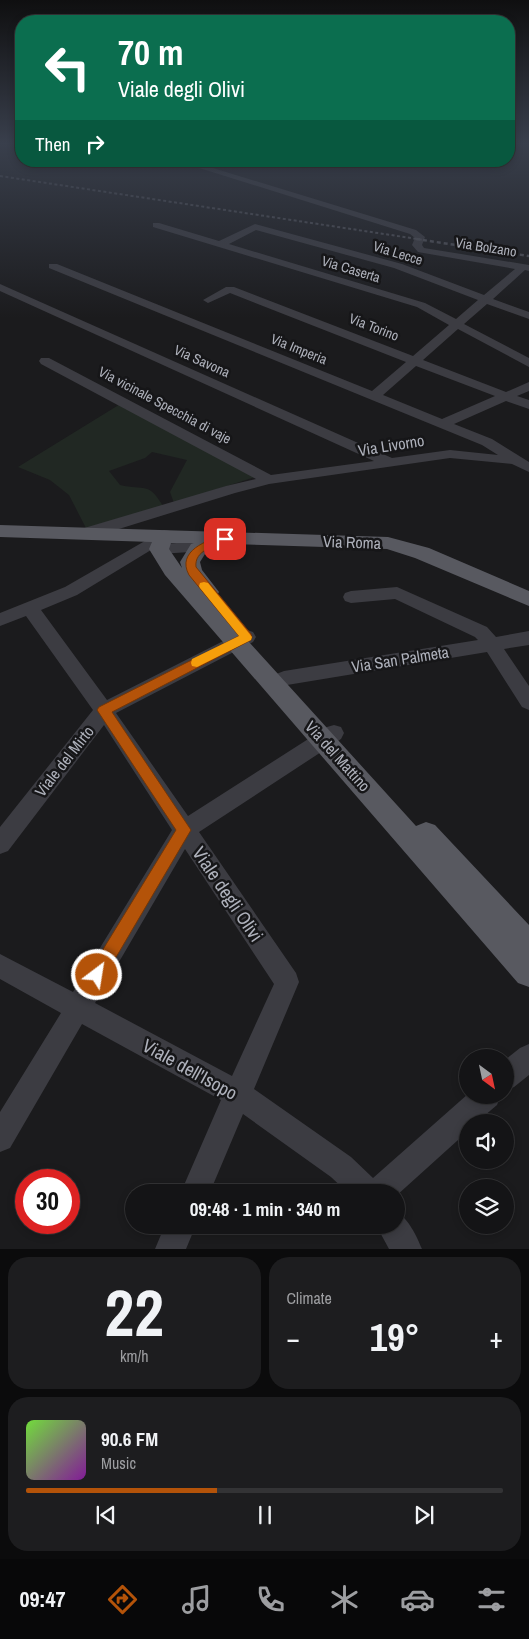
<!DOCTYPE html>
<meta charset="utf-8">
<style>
body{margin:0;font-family:"Archivo Narrow",sans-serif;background:#1d1d1f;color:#f1f3f6;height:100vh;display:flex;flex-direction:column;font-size:19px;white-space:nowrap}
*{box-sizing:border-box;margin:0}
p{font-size:16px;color:#9d9ea1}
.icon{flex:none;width:28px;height:28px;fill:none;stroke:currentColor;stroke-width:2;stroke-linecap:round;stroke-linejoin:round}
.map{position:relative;height:1249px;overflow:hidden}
.details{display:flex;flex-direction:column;gap:8px;padding:8px;background:#0b0b0c;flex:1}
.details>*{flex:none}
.guide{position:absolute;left:15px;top:15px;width:500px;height:152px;border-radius:20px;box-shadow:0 2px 8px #0003,0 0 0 1px #333335;background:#0b6e4f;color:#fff;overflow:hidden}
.needle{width:32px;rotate:147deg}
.fabs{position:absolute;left:459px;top:1049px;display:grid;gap:10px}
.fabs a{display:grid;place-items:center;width:55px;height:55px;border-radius:50%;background:#141416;box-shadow:0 2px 8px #0003,0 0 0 1px #333335;font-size:25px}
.speed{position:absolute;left:15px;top:1169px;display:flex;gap:10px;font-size:25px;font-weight:700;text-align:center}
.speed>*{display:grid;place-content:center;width:65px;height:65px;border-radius:50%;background:#141416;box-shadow:0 2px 8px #0003,0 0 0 1px #333335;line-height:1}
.speed .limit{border:8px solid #d22;background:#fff;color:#111}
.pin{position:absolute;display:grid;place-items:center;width:42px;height:42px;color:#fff;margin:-21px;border-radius:10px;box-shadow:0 2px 8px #0006}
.me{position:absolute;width:55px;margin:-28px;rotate:31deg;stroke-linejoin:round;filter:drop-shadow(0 0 4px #0008)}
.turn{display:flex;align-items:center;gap:18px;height:105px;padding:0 20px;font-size:22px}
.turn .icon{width:65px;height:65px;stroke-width:2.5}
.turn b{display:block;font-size:35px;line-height:42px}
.then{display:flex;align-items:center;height:48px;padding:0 20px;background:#0003;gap:10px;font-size:19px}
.big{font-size:38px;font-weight:800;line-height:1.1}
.details .tile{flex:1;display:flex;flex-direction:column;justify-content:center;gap:8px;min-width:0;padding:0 18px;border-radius:20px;background:#1d1d1f}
.details .dial{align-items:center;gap:0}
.dial b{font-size:65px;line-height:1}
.song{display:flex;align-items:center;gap:15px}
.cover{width:60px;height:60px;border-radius:8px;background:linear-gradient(135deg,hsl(100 70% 55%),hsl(290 70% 35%))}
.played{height:5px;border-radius:2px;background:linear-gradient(90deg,#b45309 40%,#333335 40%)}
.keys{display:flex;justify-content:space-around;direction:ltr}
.heat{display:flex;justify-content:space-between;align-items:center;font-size:28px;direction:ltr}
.details .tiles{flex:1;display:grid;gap:8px;grid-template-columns:1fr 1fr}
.tile:last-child{grid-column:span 2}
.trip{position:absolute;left:125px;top:1184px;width:280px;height:50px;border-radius:25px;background:#141416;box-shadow:0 2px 8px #0003,0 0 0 1px #333335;font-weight:800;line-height:50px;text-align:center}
.dock{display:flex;height:80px;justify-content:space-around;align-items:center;background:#080809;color:#9d9ea1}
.dock .icon{width:35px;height:35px}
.dock .on{color:#b45309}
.dock b{font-size:22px;color:#f1f3f6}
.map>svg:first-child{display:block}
.green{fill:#212823}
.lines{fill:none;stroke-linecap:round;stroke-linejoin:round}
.minor{fill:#3c3c42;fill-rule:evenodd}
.major{fill:#585960;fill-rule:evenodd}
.rail-far1{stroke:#4f5057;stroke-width:2;stroke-dasharray:3 2.5;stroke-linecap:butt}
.rail{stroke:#4f5057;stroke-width:2.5;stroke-dasharray:4 3;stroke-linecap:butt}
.route{fill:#b45309;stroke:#753606}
.slow{fill:#f59e0b}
.labels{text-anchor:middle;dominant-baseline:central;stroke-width:5;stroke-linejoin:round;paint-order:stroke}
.far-street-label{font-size:14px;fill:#aeb1bb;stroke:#161618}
.street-label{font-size:16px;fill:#aeb1bb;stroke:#161618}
.near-street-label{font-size:19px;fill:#aeb1bb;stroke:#161618}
</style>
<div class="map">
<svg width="529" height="1249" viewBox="0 0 529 1249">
<rect width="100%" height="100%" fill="#1b1b1d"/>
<!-- green -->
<path class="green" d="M122,403L255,477L174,503L170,492L187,460L152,452L145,458L109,471L120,485C145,491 148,481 163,506L86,528L69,495L50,480L18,467Z"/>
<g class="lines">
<!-- minor -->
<path class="minor" d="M177,161H190L416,230L425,237L422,245L424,248L529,265V271L525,270L493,299L529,312V319L487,304L464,324L529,358V367L458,329L423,360L506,392L529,382V391L517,396L529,400V409L506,401L454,424L492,439L529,462V472L512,464L450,458L269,484L235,493L93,537H81L79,533L81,529L226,486L256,479L41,364L39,361L41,358H49L271,475L374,461L0,291V284L392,458L450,450L498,455L482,445L49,268V264H57L372,391L406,362L230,293L208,303L203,300L226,287H234L413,356L449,325L417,307L153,227V223H159L219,241L255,224L402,264L484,295L515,269L418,252L412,245L415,238L410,234ZM256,230L394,268L478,300L456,319L425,303L229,244ZM416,366L495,396L442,419L383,395Z
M164,530L170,531L172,535L162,544L206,541L212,542L214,546L212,550L206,551L159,554L153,553L151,550L77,595L41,610L107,700L241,632L247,630L253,632L256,637L253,642L116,713L188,816L327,727L334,725L341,727L344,733L341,739L199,832L296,973L299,982L254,1089L351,1157L373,1178L468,1094L501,1095L497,1105L477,1122H468V1131L396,1196V1192H347L331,1177L243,1114L210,1192H181L221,1100L82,1024L10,1148L0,1152V1112L61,1013L0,979V954L73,992L172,830L104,725L8,851L0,854V827L93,710L26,616L0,626V613L65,587ZM185,849L274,984L232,1076L95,1003Z
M397,587L487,627L496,637L529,631V645L504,649L529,686V710L522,707L487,652L287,685L273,690L266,688L264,683L266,678L284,671L478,640L475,637L395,599L351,603L345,601L343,597L345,593L351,591Z
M529,1044V1075L514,1087L505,1091V1060L520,1048Z
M396,1212C408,1217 417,1237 422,1249H389L376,1225H396Z
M165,1225H196L186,1249H155Z"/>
<!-- major -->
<path class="major" d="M0,525L388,537L429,548L529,591V606L415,558L387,549L229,544L205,554L200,562L202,570L219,592L216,597L210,599L416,826L426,822L435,825L529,925V987L518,983L165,575L149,549L152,542L0,537ZM171,543H194L191,544L180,562L182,568L169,549Z"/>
<!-- rail-far1 -->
<path class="rail-far1" d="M0,176L424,240"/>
<!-- rail -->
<path class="rail" d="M416,239L529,256"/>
</g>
<!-- sky -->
<linearGradient id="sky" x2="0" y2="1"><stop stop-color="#0f0f10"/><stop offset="0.45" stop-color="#393f4c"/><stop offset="1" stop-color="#393f4c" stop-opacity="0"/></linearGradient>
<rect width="529" height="318" fill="url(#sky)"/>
<!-- route -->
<path class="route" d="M225,535L228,536V541C215,546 194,550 196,567L251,634L252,637L251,640L112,712L191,830L102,981L97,983L91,981L89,975L91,969L176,830L97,710L99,707L239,636L189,575C176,551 207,540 225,535Z"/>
<!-- slow -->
<path class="slow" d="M204,582L208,583L252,637L251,640L197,667L192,666L191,663L192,659L239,636L200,588L199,586L200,583Z"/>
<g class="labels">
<!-- far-street labels -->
<g class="far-street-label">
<text transform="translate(486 247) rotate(9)">Via Bolzano</text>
<text transform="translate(398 253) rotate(17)">Via Lecce</text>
<text transform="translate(351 269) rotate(17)">Via Caserta</text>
<text transform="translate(374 327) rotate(21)">Via Torino</text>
<text transform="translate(299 349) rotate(22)">Via Imperia</text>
<text transform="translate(202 361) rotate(24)">Via Savona</text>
<text transform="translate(165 405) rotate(28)">Via vicinale Specchia di vaje</text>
</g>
<!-- street labels -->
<g class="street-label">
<text transform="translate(391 445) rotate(-9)">Via Livorno</text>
<text transform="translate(352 542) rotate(2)">Via Roma</text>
<text transform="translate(400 659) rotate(-9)">Via San Palmeta</text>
<text transform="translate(338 756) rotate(48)">Via del Mattino</text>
<text transform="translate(64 761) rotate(-52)">Viale del Mirto</text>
</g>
<!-- near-street labels -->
<g class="near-street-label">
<text transform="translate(228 894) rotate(56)">Viale degli Olivi</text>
<text transform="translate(190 1069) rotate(29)">Viale dell'Isopo</text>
</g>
</g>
</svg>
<div class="fabs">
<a><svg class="needle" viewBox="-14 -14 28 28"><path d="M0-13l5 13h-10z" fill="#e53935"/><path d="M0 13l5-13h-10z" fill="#9d9ea1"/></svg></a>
<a><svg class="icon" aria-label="sound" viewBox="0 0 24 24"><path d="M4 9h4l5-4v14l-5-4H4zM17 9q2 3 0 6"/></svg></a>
<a><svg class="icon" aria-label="layers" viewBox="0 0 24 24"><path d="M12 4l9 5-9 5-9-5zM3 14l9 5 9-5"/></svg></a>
</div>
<div class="speed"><div class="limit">30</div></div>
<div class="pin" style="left:225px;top:539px;background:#d93025"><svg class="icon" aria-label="arrive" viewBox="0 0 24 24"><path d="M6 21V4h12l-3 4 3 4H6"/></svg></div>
<svg class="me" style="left:97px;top:975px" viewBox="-20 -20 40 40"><circle r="17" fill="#b45309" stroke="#fff" stroke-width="3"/><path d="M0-11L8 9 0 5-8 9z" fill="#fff"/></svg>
<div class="trip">09:48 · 1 min · 340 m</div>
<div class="guide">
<div class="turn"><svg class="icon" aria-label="left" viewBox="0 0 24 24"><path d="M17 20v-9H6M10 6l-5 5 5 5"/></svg><div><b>70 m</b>Viale degli Olivi</div></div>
<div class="then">Then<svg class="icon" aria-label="right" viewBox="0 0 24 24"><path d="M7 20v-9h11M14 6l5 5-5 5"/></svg></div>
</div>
</div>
<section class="details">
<div class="tiles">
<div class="tile dial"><b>22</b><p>km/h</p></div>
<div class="tile"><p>Climate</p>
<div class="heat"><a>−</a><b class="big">19°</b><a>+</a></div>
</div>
<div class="tile">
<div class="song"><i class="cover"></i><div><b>90.6 FM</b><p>Music</p></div></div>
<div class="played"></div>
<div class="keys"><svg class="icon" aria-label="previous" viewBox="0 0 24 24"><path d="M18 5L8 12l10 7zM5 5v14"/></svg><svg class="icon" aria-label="pause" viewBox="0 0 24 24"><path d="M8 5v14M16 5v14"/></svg><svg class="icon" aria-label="next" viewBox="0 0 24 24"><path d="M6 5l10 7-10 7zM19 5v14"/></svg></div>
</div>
</div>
</section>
<nav class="dock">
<b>09:47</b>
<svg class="icon on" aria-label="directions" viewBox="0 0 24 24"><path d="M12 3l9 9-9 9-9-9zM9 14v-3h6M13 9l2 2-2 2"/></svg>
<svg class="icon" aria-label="music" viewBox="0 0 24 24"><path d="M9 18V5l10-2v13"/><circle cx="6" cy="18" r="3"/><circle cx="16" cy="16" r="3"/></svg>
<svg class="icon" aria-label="phone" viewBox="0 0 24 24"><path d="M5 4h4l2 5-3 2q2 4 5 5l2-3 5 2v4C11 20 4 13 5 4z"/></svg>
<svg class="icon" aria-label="climate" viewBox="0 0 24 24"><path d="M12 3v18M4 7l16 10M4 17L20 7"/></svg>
<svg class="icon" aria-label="car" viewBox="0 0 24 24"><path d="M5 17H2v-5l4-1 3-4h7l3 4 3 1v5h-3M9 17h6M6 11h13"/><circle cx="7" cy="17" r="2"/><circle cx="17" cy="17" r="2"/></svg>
<svg class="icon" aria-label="filters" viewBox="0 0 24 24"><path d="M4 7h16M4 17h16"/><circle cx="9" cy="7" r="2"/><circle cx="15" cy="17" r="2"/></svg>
</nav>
